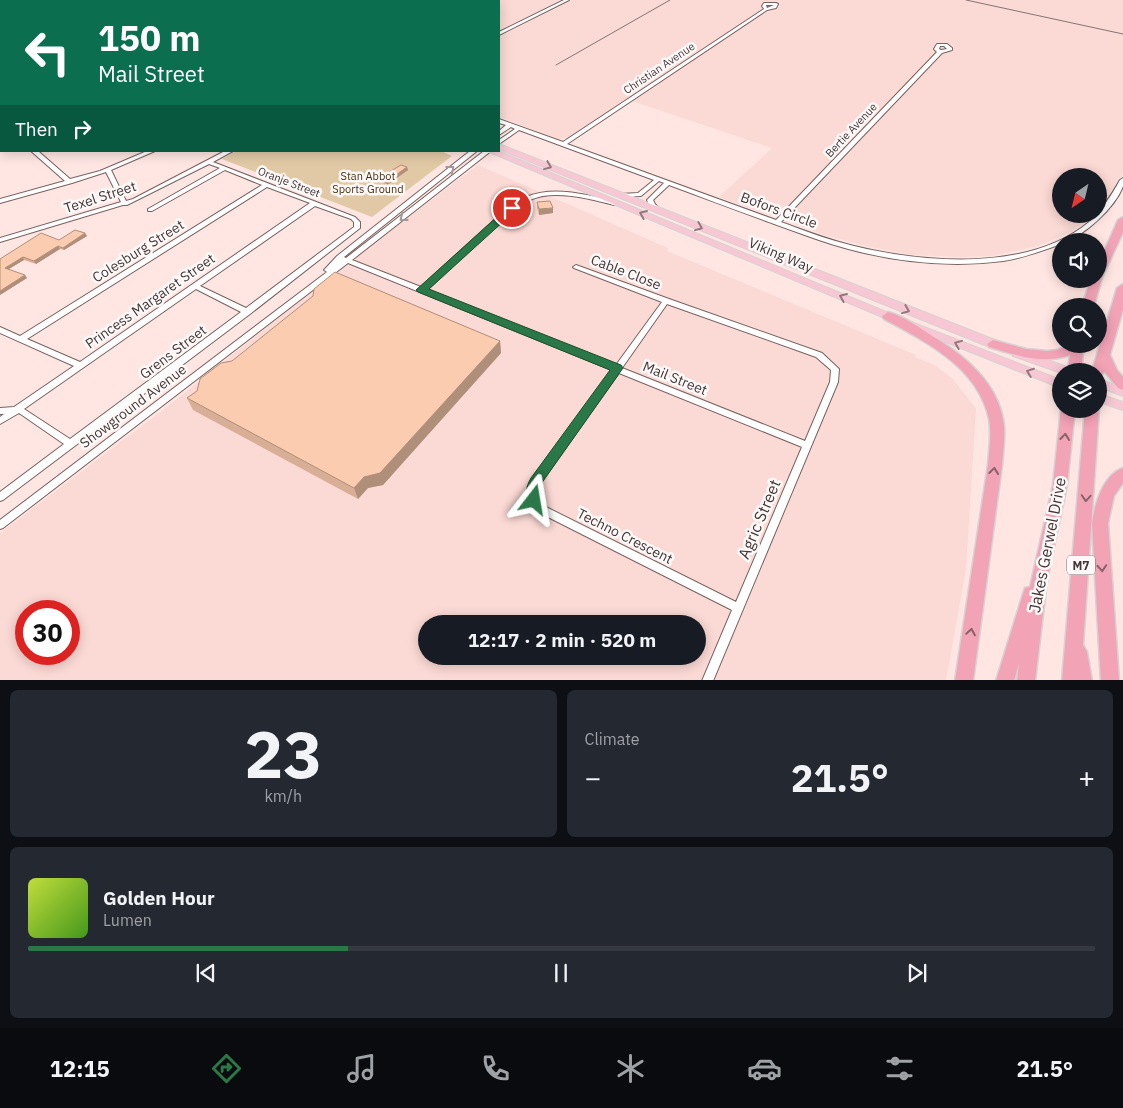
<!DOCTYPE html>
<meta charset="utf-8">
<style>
body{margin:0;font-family:"IBM Plex Sans",sans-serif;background:#242831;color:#f1f3f6;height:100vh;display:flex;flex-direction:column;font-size:19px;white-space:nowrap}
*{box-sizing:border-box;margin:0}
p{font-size:16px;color:#9ea1a6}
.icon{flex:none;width:28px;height:28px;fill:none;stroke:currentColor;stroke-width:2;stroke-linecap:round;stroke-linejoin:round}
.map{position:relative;height:680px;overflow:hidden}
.drawer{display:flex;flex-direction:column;gap:10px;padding:10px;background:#0d0f14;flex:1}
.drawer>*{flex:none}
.top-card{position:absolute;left:0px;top:0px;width:500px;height:152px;box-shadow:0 2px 12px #0003;background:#0b6e4f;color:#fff;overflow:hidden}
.needle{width:32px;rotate:215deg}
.fabs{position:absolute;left:1052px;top:168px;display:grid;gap:10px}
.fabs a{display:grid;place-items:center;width:55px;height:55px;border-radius:50%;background:#171b24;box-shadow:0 2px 12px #0003;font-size:25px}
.speed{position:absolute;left:15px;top:600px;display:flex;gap:10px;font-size:25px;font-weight:700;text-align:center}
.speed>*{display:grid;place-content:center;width:65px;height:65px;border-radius:50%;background:#171b24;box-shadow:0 2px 12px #0003;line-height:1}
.speed .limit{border:8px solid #d22;background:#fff;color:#111}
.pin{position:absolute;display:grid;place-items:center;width:42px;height:42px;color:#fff;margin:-21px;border:2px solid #fff;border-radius:50%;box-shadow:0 1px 5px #0007}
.me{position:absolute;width:55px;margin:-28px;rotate:14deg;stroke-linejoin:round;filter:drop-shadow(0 0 4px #0008)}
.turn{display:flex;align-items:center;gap:18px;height:105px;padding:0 15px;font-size:22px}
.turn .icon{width:65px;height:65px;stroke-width:2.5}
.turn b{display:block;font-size:35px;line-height:42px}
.then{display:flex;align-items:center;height:48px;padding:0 15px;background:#0003;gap:10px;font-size:19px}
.big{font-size:38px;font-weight:800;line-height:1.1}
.drawer .widget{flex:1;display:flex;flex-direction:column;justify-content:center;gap:8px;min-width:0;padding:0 18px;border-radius:8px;background:#242831}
.drawer .dial{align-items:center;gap:0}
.dial b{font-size:65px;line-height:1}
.song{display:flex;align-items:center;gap:15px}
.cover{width:60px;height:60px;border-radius:8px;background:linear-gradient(135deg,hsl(70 70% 55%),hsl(100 70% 35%))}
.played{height:5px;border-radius:2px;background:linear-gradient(90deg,#2a7847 30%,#363941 30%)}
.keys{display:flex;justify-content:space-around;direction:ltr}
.heat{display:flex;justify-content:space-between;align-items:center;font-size:28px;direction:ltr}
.drawer .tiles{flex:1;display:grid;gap:10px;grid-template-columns:1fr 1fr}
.widget:last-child{grid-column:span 2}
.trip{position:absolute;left:418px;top:615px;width:288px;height:50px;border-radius:25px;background:#171b24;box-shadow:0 2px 12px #0003;font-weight:800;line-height:50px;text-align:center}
.menu{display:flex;height:80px;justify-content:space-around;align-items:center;background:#090b0e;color:#9ea1a6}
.menu .icon{width:35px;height:35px}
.menu .on{color:#2a7847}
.menu b{font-size:22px;color:#f1f3f6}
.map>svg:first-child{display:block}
.built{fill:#fbd9d4;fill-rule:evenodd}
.green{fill:#e2c9a5}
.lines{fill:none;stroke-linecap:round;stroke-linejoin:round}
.minor-casing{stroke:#77625f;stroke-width:2}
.major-casing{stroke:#d5d3d3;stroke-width:2}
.highway-casing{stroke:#d5d3d3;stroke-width:3}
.minor{fill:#fff;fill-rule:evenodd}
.major{fill:#f7c8d3;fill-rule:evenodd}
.highway{fill:#f2a3b6;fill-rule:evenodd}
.rail{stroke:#847573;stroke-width:1}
.wall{fill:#d8af96}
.shaded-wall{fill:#b08f7a}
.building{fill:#fbccaf;stroke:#b08f7a}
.oneway{stroke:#93787d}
.oneway2{stroke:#a09b9a}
.oneway3{stroke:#886269}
.route{fill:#2a7847;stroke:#1b4e2e}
.labels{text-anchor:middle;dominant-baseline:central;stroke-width:5;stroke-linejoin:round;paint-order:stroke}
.far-street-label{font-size:11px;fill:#413736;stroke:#fef9f8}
.far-park-label{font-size:11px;fill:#45310e;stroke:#fef9f8}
.shield{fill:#fef9f8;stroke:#7a7170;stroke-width:1}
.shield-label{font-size:12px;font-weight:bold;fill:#413736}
.street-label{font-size:14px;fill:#413736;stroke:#fef9f8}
.near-street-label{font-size:16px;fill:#413736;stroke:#fef9f8}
</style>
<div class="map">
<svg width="1123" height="681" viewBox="0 0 1123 681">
<rect width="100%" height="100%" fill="#ffe6e2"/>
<!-- built -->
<path class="built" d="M178,0H1123V173L1109,200L1099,210V176H1061V214H1095L1073,231L1038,246L992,256L961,257L913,255L870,247L825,235L719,197L772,148L626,99L573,137L558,139L499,117V1Z
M478,165L668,248L667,251L916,355L915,357L936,366L953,379L976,409L966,569L946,680L0,681V533L163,410L342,267ZM26,611H69V654H26ZM426,624H696V656H426Z"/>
<!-- green -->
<path class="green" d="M236,151H441L452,156L372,217L222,159Z"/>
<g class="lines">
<!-- minor casing -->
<g class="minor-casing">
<path id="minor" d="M65,0H71L72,1H67Z
M167,0H173L174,1H169Z
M564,0H569L499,35V32Z
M764,3H776L778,4L776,8L767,10L567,144L776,220L937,52L934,49L937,44H947L952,48V50L942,53L781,222C805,231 829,240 854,246C925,263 1029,272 1089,222C1102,210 1111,196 1120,180L1123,178C1123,180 1123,185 1123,186C1117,205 1081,241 1061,241V244C1042,251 1023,258 1003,261C942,269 877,260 819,240C801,234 783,227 766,221C733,209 701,197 669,185L653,200L655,204L660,210L659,211H655L650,206L647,200L664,183L659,181L641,196L622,197L619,195L620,194L638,193L654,180L519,130L499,144V140L515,129L511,127L499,135V131L506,125L499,123V119L563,142L764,9L762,6ZM766,5H774L767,8ZM940,46H944L947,49L941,50L939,49Z
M0,9H1V11H0Z
M0,26H1V29H0Z
M0,47H1V49H0Z
M0,53H1V56H0Z
M0,66H1V68H0Z
M0,109L1,110V112L0,113Z
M0,120L1,121V125L0,124Z
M0,127H1V131H0Z
M31,151H38L70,179L100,171L147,151H155L111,170L126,201L133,199L225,151H233L213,162L355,217L360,222V228L250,314L3,500L0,501V492L64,444L19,413L0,424V417L4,414H0V408L14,407L74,366L0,333V327L20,336L262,185L225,170L152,211H148V209L220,168L209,164L127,205H123L0,242V238L121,202L106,172L72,183L0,203V199L65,181ZM267,187L310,203L80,362L27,339ZM315,206L351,219L354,222V227L246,308L200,286ZM196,289L241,312L70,439L24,409Z
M470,151H477L344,257L346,258L484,151H491L352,260L421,287L503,212C510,206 517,201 526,197C554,185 589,195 616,202L617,203L614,205C590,199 554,189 530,200C521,203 514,209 507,215L427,290L616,365L662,302L574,268L573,267L576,265L669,299L822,353L839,369L838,382L713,681H702L732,610L540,513C529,503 527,493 533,479L612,370L348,263L3,528L0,529V520L327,272L324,270L337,256ZM667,304L816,357L831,370L830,382L805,441L622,368ZM619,373L802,447L736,602L546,507C539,500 537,494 540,484Z"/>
</g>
<!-- major casing -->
<g class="major-casing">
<path id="major" d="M108,0H117L118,1H110Z
M127,0H135L136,1H128Z
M499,144L1005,344L1006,347L1005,350H997L499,149Z
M487,151H498L898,317L900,319L895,322L892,321Z
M911,322L1061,380V388L908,327L906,325Z
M1017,349L1070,368L1071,371H1061V373L1013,356L1012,353L1013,350Z
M1099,379L1123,388V396L1099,387Z
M1099,394L1123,402V410L1099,402Z"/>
</g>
<!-- highway casing -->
<g class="highway-casing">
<path id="highway" d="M1123,217V232L1102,278L1094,306H1082L1091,279H1099V263L1118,220Z
M1123,284V309L1110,355L1117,370L1123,377V390L1118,388L1105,372L1099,376V371H1092L1117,288Z
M888,312C903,316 919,327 932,336C966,356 1000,385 1004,426C1005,439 1003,452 1002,465L973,681H955L988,465C989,450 992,434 989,419C978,367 926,342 884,319L882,316Z
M993,340L1026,349L1047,351L1057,350L1070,344H1084L1081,371H1068L1070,355C1042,365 1016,355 989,347L987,344Z
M1061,409H1075L1067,485L1047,580L1035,681H1017L1019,663L1014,681H996L1023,594L1025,588L1030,587L1053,485Z
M1085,409H1099L1083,645L1087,652L1092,681H1062Z
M1123,468V483L1114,496L1108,523L1119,681H1101L1092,523C1095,504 1103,475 1123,468Z"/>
</g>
<!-- minor -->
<use href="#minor" class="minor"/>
<!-- major -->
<use href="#major" class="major"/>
<!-- highway -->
<use href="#highway" class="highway"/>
<!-- rail -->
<path class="rail" d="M966,0L1123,34
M556,65L670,0"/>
</g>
<!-- wall -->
<path class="wall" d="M407,167L408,170L387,185L380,181L379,178Z
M537,202L553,213L539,215L537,208Z
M85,233L87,236L64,250L60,249L36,264L24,260L9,269L27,278L0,295V259L59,240Z
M500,341L501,353L383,485L368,488L358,499L193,410L187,398Z"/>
<!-- shaded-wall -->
<path class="shaded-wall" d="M407,167L408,170L387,185L386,182Z
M553,208V213L539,215V209Z
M85,233L87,236L64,250L63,248Z
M58,246L60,249L36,264L34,261Z
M23,257L24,260L7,270L5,268Z
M25,275L27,278L0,295V291Z
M500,341L501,353L383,485L368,488L358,499L354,488L364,477Z"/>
<!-- building -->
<path class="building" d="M401,165L407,167L386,182L379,178Z
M550,201L553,208L539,209L537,202Z
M75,230L85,233L63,248L58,246L34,261L23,257L5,268L25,275L0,291V259L41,233L59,240Z
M335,272L500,341L380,473L364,477L354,488L187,398L197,391L200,379L221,363L232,361L313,296L314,289Z"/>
<!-- one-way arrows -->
<defs><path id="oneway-chevron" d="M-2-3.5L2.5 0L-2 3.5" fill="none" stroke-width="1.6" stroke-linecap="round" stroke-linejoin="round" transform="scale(1.25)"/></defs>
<g class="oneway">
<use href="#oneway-chevron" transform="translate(548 166) rotate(22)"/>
<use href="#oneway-chevron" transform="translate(643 214) rotate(-157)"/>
<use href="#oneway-chevron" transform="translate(699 227) rotate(22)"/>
<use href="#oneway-chevron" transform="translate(843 297) rotate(-157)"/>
<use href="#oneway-chevron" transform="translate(906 310) rotate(22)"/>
<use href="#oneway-chevron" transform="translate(958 344) rotate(-158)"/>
<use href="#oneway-chevron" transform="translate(1030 372) rotate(-159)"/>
</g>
<g class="oneway2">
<use href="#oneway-chevron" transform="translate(451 169) rotate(-38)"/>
<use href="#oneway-chevron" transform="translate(403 218) rotate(143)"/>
</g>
<g class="oneway3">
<use href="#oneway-chevron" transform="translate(1065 437) rotate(-84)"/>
<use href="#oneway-chevron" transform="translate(994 471) rotate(-83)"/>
<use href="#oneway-chevron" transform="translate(1086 498) rotate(94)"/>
<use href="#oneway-chevron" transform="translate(1102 568) rotate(86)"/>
<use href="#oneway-chevron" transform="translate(971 632) rotate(-81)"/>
</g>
<!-- route -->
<path class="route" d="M512,205L517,208L516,210L429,289L621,365L623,368L541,484C539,491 542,497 538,504L534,505L529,504C524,494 526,487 531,478L610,370L418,292L416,290L509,206Z"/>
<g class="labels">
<!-- far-street labels -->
<g class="far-street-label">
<text transform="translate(659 68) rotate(-34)">Christian Avenue</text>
<text transform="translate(851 130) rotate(-47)">Bertie Avenue</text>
<text transform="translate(289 182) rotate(21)">Oranje Street</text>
</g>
<!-- far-park labels -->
<g class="far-park-label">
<text x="368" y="176">Stan Abbot<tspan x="368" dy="13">Sports Ground</tspan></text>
</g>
<!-- shield labels -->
<rect class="shield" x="1067" y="555.5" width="28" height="19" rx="4"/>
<g class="shield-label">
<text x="1081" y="565">M7</text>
</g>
<!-- street labels -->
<g class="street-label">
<text transform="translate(100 197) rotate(-18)">Texel Street</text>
<text transform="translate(779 210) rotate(20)">Bofors Circle</text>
<text transform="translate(138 251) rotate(-32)">Colesburg Street</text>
<text transform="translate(781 255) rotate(23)">Viking Way</text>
<text transform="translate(626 272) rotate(21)">Cable Close</text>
<text transform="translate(150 301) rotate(-35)">Princess Margaret Street</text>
<text transform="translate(173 352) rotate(-37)">Grens Street</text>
<text transform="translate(675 378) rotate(22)">Mail Street</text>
<text transform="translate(133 406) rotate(-37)">Showground Avenue</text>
<text transform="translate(625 536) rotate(27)">Techno Crescent</text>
</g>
<!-- near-street labels -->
<g class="near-street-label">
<text transform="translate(759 519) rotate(-67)">Agric Street</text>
<text transform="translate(1047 545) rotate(-79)">Jakes Gerwel Drive</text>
</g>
</g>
</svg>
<div class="fabs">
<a><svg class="needle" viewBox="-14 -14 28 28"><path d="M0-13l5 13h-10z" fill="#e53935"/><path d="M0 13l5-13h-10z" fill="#9ea1a6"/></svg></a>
<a><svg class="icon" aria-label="sound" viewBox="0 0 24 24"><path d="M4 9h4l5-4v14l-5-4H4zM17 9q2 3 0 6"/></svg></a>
<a><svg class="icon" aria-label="search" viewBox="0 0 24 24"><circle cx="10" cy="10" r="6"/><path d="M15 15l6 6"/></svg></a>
<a><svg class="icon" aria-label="layers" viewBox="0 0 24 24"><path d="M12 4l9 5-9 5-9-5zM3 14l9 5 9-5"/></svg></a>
</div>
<div class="speed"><div class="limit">30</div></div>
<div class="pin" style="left:512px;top:208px;background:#d93025"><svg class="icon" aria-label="arrive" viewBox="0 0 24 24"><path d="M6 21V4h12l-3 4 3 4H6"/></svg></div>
<svg class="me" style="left:534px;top:500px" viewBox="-20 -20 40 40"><path d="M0-17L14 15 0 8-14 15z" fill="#2a7847" stroke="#fff" stroke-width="4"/></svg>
<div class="trip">12:17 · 2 min · 520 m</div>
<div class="top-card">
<div class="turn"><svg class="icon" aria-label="left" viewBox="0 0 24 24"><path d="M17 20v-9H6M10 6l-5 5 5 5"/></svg><div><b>150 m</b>Mail Street</div></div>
<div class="then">Then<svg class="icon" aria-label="right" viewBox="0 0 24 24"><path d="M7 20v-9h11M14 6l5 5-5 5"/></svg></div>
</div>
</div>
<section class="drawer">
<div class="tiles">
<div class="widget dial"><b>23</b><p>km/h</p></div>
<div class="widget"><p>Climate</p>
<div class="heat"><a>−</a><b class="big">21.5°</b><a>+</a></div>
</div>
<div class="widget">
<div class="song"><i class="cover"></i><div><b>Golden Hour</b><p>Lumen</p></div></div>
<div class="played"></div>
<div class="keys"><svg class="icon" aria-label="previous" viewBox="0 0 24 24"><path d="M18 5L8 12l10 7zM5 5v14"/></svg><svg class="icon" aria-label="pause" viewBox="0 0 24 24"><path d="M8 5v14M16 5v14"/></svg><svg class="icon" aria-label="next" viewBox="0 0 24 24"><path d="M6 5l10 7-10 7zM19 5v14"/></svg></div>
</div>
</div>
</section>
<nav class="menu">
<b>12:15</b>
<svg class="icon on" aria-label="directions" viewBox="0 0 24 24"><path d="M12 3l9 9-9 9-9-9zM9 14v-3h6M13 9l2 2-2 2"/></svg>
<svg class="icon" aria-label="music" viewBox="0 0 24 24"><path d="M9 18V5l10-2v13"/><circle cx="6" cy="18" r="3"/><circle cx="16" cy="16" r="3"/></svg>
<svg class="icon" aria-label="phone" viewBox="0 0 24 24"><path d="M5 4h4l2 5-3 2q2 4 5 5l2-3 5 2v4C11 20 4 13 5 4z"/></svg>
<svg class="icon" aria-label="climate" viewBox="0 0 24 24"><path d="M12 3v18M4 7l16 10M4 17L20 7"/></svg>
<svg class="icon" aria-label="car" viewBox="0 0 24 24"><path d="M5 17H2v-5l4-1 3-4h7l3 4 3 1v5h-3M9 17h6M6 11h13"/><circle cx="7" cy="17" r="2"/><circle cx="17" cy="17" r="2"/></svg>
<svg class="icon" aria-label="filters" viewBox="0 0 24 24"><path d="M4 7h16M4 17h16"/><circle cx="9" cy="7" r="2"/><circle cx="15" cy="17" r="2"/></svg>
<b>21.5°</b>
</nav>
